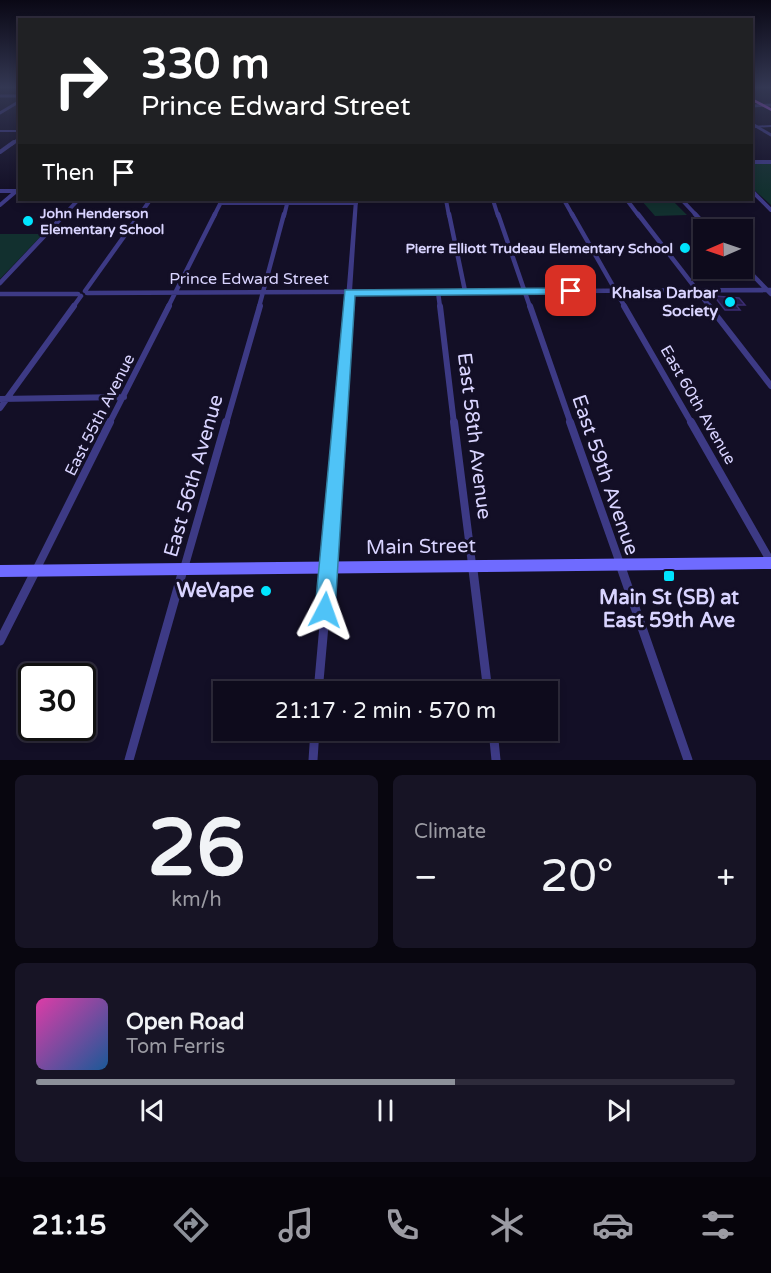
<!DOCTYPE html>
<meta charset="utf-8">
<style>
body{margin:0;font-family:"Varela Round",sans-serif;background:#171425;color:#f1f3f6;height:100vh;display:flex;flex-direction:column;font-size:22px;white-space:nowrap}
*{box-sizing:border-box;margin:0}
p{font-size:20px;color:#9b9ba3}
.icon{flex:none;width:33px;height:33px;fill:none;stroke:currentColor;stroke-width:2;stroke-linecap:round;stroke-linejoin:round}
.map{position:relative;height:760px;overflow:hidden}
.side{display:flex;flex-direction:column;gap:15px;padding:15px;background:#08060f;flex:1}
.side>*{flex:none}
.guide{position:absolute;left:18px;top:18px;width:735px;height:183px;border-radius:0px;box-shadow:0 3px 9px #0003,0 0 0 2px #2e2b3b;background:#202124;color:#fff;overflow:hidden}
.needle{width:39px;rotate:268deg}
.buttons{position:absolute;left:693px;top:219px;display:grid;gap:12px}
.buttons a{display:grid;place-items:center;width:60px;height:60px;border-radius:0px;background:#0e0b1c;box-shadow:0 3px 9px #0003,0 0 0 2px #2e2b3b;font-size:30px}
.speed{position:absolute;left:18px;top:663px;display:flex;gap:12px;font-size:30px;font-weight:700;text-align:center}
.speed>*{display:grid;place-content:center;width:78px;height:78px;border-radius:50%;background:#0e0b1c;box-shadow:0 3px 9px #0003,0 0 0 2px #2e2b3b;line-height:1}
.speed .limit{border:3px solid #111;border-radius:9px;background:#fff;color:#111}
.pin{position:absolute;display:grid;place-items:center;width:51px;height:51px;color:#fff;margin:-26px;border-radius:12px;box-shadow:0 3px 9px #0006}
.me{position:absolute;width:66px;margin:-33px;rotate:4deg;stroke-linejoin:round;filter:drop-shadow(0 0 4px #0008)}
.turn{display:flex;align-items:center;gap:21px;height:126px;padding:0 24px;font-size:27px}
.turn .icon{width:78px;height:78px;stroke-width:2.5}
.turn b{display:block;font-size:42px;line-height:51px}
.then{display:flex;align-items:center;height:57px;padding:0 24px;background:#0003;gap:12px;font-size:22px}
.big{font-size:45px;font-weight:600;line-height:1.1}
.side .card{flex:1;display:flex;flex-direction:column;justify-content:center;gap:9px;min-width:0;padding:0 21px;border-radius:9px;background:#171425}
.side .dial{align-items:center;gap:0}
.dial b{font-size:78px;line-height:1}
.song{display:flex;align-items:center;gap:18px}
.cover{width:72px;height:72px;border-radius:9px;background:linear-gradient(135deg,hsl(320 70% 55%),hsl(210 70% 35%))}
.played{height:6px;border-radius:3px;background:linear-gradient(90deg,#8c9099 60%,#2e2b3b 60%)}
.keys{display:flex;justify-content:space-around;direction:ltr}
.heat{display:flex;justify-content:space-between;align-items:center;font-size:33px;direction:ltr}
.side .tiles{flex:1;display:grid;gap:15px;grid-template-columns:1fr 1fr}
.card:last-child{grid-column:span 2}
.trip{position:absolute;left:213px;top:681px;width:345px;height:60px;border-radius:0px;background:#0e0b1c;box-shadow:0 3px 9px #0003,0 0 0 2px #2e2b3b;font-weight:600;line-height:60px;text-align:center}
.tabs{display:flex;height:96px;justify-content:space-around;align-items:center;background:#06040b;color:#9b9ba3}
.tabs .icon{width:42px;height:42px}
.tabs .selected{color:#8c9099}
.tabs b{font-size:27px;color:#f1f3f6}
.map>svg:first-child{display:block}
.green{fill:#12302f}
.building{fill:#241b47;stroke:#3b2d73;stroke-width:1.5}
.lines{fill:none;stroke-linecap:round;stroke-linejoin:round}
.minor-far5{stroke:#3d3a85;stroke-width:3}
.minor-far4{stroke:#3d3a85;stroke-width:4}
.minor-far3{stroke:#3d3a85;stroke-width:4.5}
.minor-far2{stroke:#3d3a85;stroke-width:6}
.minor-far1{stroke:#3d3a85;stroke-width:8}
.minor{stroke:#3d3a85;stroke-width:9}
.tertiary{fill:#3d3a85;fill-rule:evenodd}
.secondary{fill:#6f6bff;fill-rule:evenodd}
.primary{fill:#c25bff;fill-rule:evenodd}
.route{fill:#4fc3f7;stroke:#337fa1;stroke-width:1.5}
.poi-dot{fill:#00e5ff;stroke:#130f26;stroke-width:2}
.labels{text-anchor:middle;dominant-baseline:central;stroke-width:6;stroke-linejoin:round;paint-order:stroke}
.far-poi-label{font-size:14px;font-weight:bold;fill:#d9d4ff;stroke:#130f26;text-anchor:start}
.street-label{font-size:16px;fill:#d9d4ff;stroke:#130f26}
.poi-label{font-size:16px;font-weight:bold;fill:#d9d4ff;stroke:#130f26;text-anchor:end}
.near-street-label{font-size:20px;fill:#d9d4ff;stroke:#130f26}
.near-poi-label{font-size:20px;font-weight:bold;fill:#d9d4ff;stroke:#130f26;text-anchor:end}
</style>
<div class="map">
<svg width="771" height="760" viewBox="0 0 771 760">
<rect width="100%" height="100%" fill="#130f26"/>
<!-- green -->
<path class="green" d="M752,163H771V205L752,188Z
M641,200H672L687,215L655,216Z
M0,234H43L0,279Z"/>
<!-- building -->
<path class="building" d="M714,296L739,298L745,305H736L740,310H725Z"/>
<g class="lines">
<!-- minor-far5 -->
<path class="minor-far5" d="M0,96H20
M752,106L771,105
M0,113L20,101
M754,125L771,135
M12,144L20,138"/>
<!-- minor-far4 -->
<path class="minor-far4" d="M0,152L14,142
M752,162H771
M0,191H17
M752,191L771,210
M446,200L449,216
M493,200L498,216
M564,200L573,216
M627,200L639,216
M682,200L697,216
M221,203H356
M0,205L20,188
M63,216L78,200
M139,216L150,200
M214,216L222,200
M284,216L288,200"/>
<!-- minor-far3 -->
<path class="minor-far3" d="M449,214L465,291
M498,214L530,307
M572,214L625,307
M638,214L710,307
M695,214L710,230
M742,264L771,294
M0,283L65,214
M85,291L140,214
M438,292L440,307
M87,293L771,290
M0,294H78
M73,307L81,296
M168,307L215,214
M259,307L284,214"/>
<!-- minor-far2 -->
<path class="minor-far2" d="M440,306L454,424
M530,306L571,424
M624,306L692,424
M709,306L771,386
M0,399L124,397
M0,408L74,306
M109,424L169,306
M226,424L260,306"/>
<!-- minor-far1 -->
<path class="minor-far1" d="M454,422L473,572
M570,422L623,572
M691,422L771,562
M35,572L110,422
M183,572L226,422
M329,572V568"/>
<!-- minor -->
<path class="minor" d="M473,570L488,692
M622,570L688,760
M0,641L36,570
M318,692L329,570
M493,730L496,760
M129,760L183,570
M313,760L315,730"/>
<!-- tertiary -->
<path class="tertiary" d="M771,125V127L752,128V126Z
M0,130H20V132H0Z
M354,200H358L334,567L333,571L329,572L325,571L324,567Z"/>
<!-- secondary -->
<path class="secondary" d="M771,557V569L0,577V565Z"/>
<!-- primary -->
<path class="primary" d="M752,98L771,108V111L752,101Z"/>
</g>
<!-- sky -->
<linearGradient id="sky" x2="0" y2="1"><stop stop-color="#0a0815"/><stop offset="0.45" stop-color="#333752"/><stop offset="1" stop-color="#333752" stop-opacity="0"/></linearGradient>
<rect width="771" height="193" fill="url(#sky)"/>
<!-- route -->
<path class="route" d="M571,288L575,289V294L355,296L335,610L332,617L325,620L318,617L315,610L345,290Z"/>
<!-- markers -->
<g class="poi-dot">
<circle cx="28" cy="221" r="6"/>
<circle cx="685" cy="248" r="6"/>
<circle cx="730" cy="302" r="6"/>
<rect x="663" y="570" width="12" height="12" rx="3"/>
<circle cx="266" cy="591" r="6"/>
</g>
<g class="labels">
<!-- far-poi labels -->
<g class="far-poi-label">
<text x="40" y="213">John Henderson<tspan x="40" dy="16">Elementary School</tspan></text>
<text x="673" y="248" text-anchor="end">Pierre Elliott Trudeau Elementary School</text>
</g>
<!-- street labels -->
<g class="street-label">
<text x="249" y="279">Prince Edward Street</text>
<text transform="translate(698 405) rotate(60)">East 60th Avenue</text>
<text transform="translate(100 415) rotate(-63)">East 55th Avenue</text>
</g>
<!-- poi labels -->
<g class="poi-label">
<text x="718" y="293">Khalsa Darbar<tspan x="718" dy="18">Society</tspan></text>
</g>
<!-- near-street labels -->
<g class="near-street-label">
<text transform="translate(474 436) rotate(83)">East 58th Avenue</text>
<text transform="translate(605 475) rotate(71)">East 59th Avenue</text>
<text transform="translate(194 476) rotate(-74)">East 56th Avenue</text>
<text transform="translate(421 547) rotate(-1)">Main Street</text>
</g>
<!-- near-poi labels -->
<g class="near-poi-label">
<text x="254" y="591">WeVape</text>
<text x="669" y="598" text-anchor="middle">Main St (SB) at<tspan x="669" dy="23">East 59th Ave</tspan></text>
</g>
</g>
</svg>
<div class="buttons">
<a><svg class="needle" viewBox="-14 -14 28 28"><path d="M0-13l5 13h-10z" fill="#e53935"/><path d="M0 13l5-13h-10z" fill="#9b9ba3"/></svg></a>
</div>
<div class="speed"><div class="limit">30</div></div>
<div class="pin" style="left:571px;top:291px;background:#d93025"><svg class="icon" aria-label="arrive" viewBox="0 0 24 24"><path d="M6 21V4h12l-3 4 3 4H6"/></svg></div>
<svg class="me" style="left:325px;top:610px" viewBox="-20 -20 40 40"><path d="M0-17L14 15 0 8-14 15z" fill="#4fc3f7" stroke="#fff" stroke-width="4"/></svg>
<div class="trip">21:17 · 2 min · 570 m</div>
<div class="guide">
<div class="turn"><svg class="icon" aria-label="right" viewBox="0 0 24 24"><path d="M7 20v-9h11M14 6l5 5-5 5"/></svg><div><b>330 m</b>Prince Edward Street</div></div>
<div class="then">Then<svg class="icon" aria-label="arrive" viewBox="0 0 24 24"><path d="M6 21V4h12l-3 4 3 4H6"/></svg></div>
</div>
</div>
<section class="side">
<div class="tiles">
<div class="card dial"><b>26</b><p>km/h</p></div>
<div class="card"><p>Climate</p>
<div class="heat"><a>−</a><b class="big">20°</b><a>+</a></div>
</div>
<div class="card">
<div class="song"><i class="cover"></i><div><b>Open Road</b><p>Tom Ferris</p></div></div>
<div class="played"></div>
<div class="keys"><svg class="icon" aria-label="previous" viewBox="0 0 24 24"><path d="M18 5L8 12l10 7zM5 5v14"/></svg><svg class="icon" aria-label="pause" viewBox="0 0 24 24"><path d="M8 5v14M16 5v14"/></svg><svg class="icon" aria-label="next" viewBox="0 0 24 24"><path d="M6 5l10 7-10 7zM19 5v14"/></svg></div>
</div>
</div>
</section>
<nav class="tabs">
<b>21:15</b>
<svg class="icon selected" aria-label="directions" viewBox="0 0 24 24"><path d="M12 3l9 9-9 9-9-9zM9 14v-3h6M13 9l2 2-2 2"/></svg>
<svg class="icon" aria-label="music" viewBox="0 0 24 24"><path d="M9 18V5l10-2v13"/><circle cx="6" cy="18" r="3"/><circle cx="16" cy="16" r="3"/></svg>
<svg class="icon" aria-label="phone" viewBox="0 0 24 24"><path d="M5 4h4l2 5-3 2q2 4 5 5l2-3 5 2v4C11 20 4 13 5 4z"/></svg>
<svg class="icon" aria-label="climate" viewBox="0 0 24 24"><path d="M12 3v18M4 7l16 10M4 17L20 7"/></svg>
<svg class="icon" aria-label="car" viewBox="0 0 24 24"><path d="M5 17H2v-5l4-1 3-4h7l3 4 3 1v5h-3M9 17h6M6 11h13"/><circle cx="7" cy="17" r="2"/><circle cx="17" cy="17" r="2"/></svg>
<svg class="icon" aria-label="filters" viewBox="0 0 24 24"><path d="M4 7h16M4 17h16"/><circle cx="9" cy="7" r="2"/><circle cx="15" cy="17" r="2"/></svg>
</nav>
